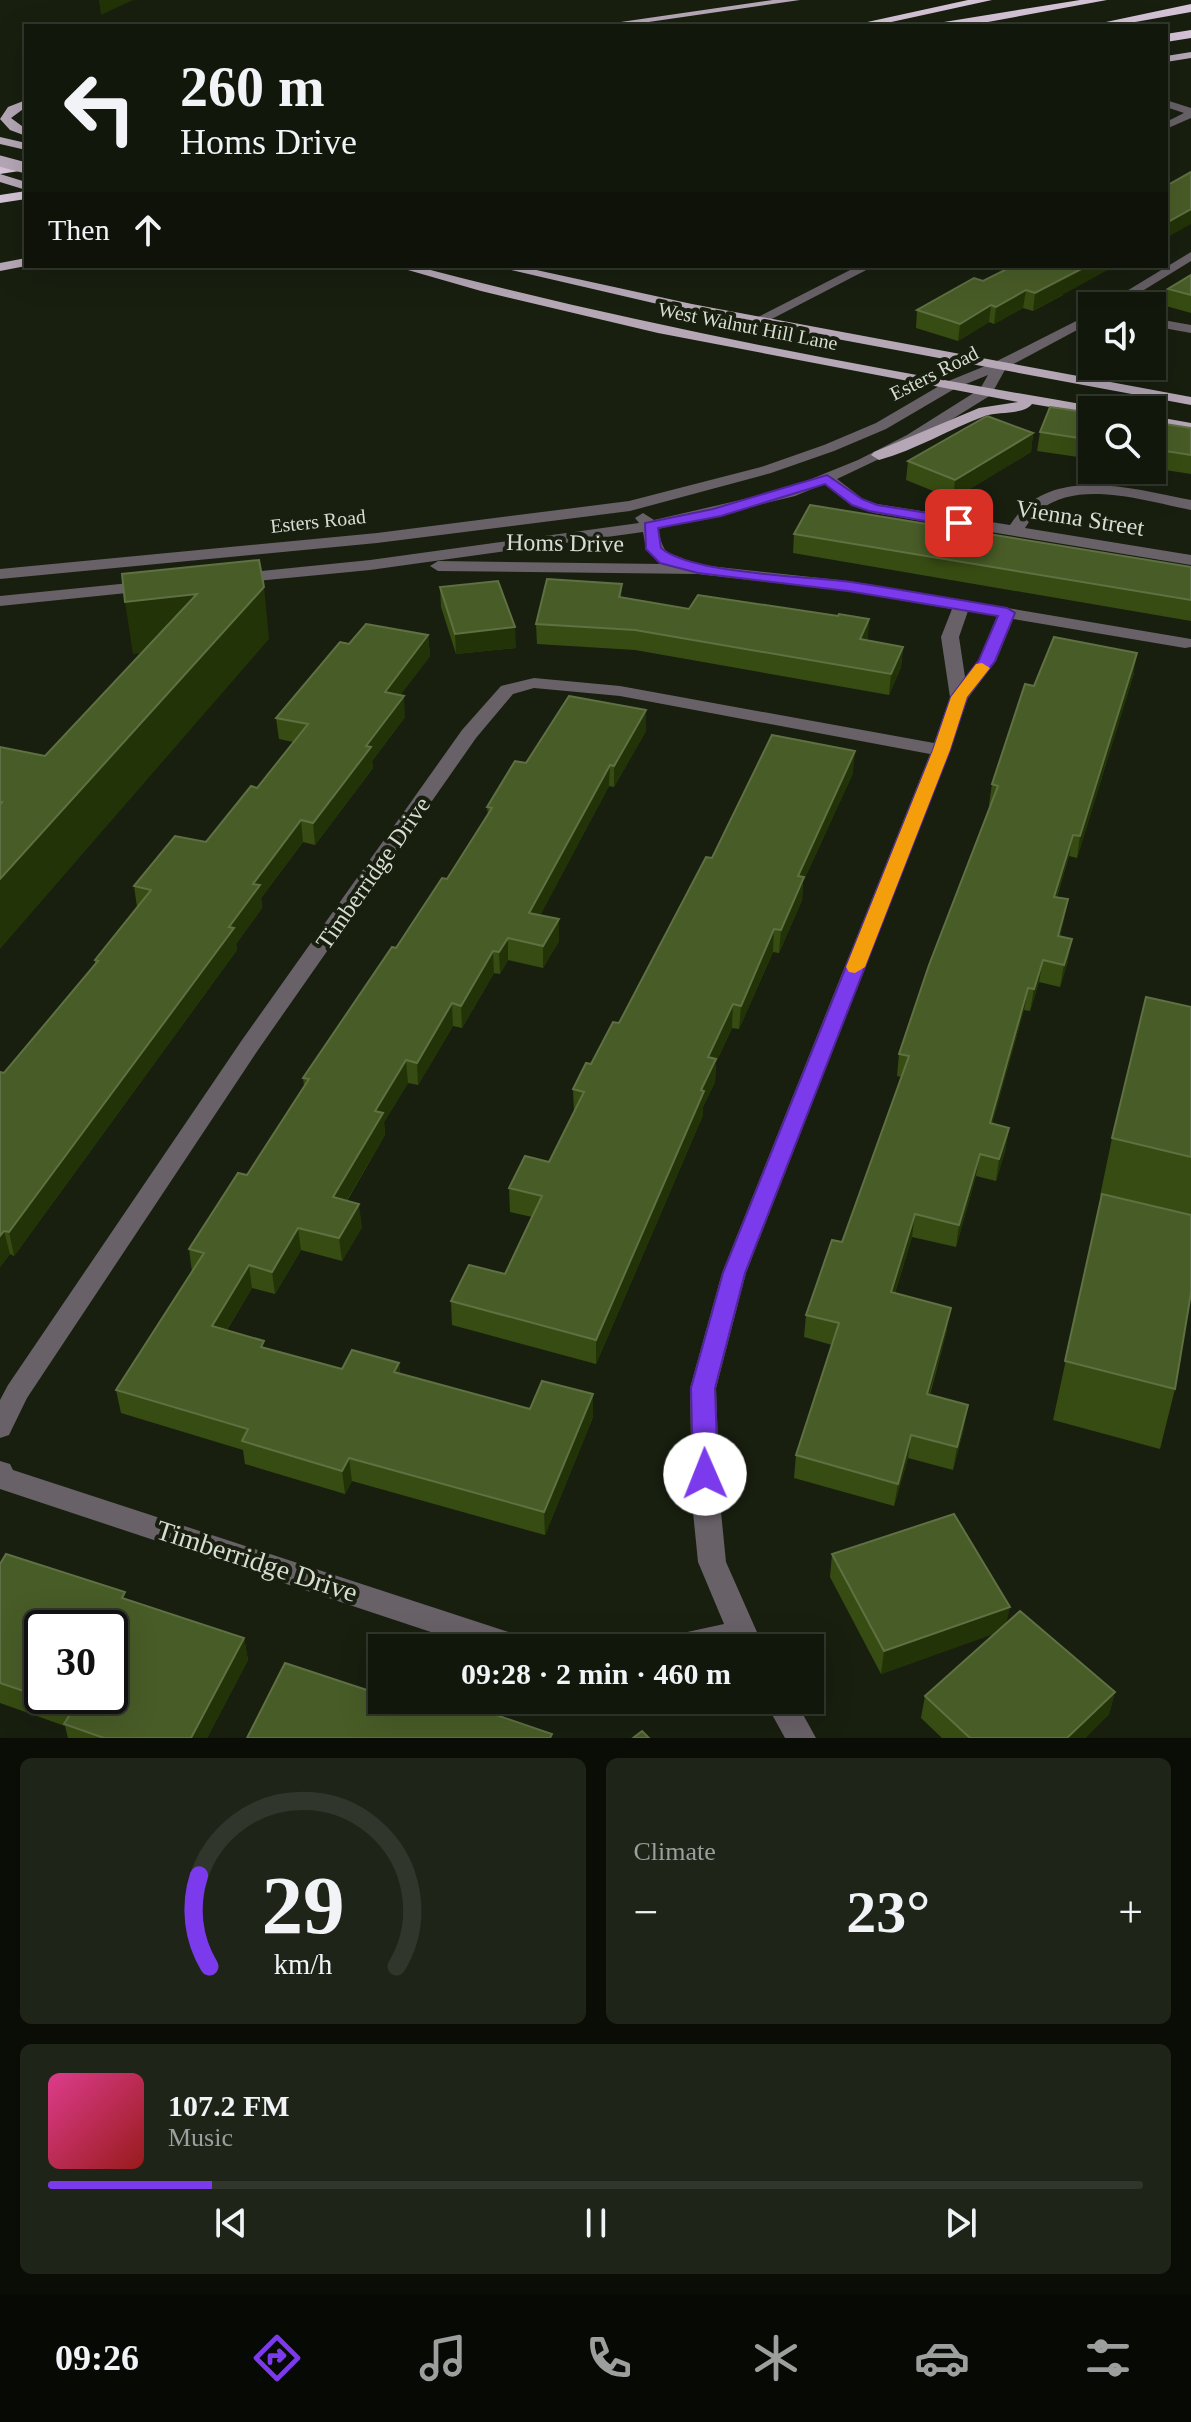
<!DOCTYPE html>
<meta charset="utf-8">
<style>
body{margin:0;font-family:"Times New Roman",serif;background:#1f2419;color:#f1f3f6;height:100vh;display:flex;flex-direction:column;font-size:30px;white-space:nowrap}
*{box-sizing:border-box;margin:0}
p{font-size:26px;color:#9c9f9d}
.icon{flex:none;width:44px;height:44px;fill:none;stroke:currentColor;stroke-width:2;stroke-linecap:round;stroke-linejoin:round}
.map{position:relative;height:1738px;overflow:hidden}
.details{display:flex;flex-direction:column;gap:20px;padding:20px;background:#0a0d06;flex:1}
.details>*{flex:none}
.banner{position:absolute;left:24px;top:24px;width:1144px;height:244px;border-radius:0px;box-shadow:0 8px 32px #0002,0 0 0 2px #31362c;background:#12170b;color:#f1f3f6;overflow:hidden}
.fabs{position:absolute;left:1078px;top:292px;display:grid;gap:16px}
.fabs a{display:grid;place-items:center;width:88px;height:88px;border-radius:0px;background:#12170b;box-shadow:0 8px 32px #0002,0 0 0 2px #31362c;font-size:40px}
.speed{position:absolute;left:24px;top:1610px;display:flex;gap:16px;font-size:40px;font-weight:700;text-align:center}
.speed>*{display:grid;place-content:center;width:104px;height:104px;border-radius:50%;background:#12170b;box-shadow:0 8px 32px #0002,0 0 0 2px #31362c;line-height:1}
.speed .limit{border:4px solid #111;border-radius:12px;background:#fff;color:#111}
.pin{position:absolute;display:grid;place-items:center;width:68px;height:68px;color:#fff;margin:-34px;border-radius:16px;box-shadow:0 4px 12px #0006}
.me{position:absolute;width:88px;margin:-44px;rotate:359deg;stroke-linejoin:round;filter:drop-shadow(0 0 6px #0008)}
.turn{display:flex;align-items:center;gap:28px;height:168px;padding:0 24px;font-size:36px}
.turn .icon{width:104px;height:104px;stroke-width:2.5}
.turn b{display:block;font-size:56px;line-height:68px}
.then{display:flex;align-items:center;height:76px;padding:0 24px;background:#0003;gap:16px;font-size:30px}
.big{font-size:60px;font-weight:700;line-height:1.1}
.details .widget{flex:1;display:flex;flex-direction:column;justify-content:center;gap:12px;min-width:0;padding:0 28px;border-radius:12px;background:#1f2419}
.details .dial{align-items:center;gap:0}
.dial svg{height:208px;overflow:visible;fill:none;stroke:#31362c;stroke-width:7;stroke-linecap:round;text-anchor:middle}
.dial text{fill:#f1f3f6;stroke:none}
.song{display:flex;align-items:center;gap:24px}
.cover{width:96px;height:96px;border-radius:12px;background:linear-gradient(135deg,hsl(330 70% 55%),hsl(0 70% 35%))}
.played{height:8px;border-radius:4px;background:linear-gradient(90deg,#7c3aed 15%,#31362c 15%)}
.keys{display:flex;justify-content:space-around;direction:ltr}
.heat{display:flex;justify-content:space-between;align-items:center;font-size:44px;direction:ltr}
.details .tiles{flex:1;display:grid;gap:20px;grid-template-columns:1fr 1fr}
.widget:last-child{grid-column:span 2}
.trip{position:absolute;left:368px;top:1634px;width:456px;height:80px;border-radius:0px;background:#12170b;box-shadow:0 8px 32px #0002,0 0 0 2px #31362c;font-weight:700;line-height:80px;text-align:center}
.menu{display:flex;height:128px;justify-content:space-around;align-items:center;background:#070904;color:#9c9f9d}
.menu .icon{width:56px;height:56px}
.menu .current{color:#7c3aed}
.menu b{font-size:36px;color:#f1f3f6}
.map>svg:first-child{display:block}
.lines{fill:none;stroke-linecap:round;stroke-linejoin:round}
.minor{fill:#686168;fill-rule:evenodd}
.major{fill:#b5a7b6;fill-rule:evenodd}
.highway{fill:#d4c3d6;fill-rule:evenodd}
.major-bridge{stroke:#b5a7b6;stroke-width:11}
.wall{fill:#374c12}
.shaded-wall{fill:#233308}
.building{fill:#485c27;stroke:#5f7042;stroke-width:2;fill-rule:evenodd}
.route{fill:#7c3aed;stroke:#51269a;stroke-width:2}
.slow{fill:#f59e0b}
.labels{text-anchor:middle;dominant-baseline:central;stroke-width:8;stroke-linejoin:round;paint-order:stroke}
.far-street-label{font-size:20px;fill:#d8ddd3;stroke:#181f0f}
.street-label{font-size:24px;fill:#d8ddd3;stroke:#181f0f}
.near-street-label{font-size:28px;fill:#d8ddd3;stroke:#181f0f}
</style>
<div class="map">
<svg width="1191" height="1738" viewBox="0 0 1191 1738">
<rect width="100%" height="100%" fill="#181f0f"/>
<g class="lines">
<!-- minor -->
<path class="minor" d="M1166,100L1191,108V118L1166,129V122L1184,113L1166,107Z
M1191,252V261L1118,306H1102Z
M858,266H874L764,323L752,320Z
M1092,313V322L1006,368L991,395L917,441L837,479L863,499L877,504L1010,525C1049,463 1131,489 1191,500V510C1139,500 1058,472 1025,528L1191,555V565L874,513L851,505L824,484L795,496L658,529C665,564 672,548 691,564L848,581L1191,639V647L1185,648L1013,619L996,661L968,698L950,750L746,1273L716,1388L720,1502L726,1562L764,1648H650L655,1639L724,1624L698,1562L692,1502L690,1388L722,1273L930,754L620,696L534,688L513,694L476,738L258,1050L27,1398L9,1435L0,1438V1400L8,1385L242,1040L462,730L501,686L534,678L620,686L934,743L950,697L941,637L952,609L848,591L698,574L438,571L430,566L438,561L661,564L646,549L643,532L370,570L237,583L231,582L229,578L231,574L370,560L639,523L635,518L643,513L654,520L784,490L858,460L907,435L980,389L988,375L956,388L886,429L834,451L771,473L630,511L377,543L0,579V569L377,533L629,501L761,467L824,445L876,423L946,382L995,362ZM968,611L997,616L979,660L965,677L959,637Z
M1152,318L1191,325V333L1152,326Z
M150,581L158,586L156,590L0,606V596Z
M0,1461L10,1464L13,1470L518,1635L528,1639L533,1648H479L0,1489Z
M764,1700H795L816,1738H785Z"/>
<!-- major -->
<path class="major" d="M773,0H800L621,26H593Z
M1191,52V58L1166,62V56Z
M26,100V107L11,118L26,129V136L10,130L0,119L8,107Z
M0,137L26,143V150L0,144Z
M0,174L26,182V190L0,182Z
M26,258V266L0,271V263Z
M394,266H415C638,325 864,367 1092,406L1099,410H1092V414L1032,404C1024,415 998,411 985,416C949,429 916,450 879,460L871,455L874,452L979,408L1018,402L658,333L481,291Z
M494,266H518L692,304L1191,397V405L692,312Z
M1152,416L1191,423V431L1152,424Z"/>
<!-- highway -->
<path class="highway" d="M968,0H992L873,26H849Z
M1080,0H1107L966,26H938L944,22Z
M1191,4V12L1113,26H1087Z
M1191,30V38L1166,42V34Z
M26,162V170L0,174V166Z
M26,191V199L0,203V195Z"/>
<!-- major-bridge -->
<path class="major-bridge" d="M0,161L26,168"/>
</g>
<!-- wall -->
<path class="wall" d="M1191,275V313L1166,306L1168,289Z
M983,281L1063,295L1033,311L1023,308L994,324L989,322L958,341L916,328L917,310Z
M1092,413V459L1037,451L1040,432Z
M1152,422L1191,428V474L1152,468Z
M1033,433L1031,452L953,499L906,480L908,461Z
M794,534L1191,567V621L793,553Z
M622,584L621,597L689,609L869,619L867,640L903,647L901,667L889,695L635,650L537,644L536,624Z
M440,587L516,648L456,654L441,607Z
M428,635L430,656L400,695L405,717L372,761L373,768L315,845L303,842L261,898L262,908L236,944L237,950L14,1256L10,1254L0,1267L4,1073L95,964V960L137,907L134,886L206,842L257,788L293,742L279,739L276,718L349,644Z
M1134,673L1077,858L1069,856L1057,897L1068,899L1060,937L1068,961L1060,987L1039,982L1030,1011L1024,1010L992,1124L1009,1128L1005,1151L996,1181L976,1176L956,1247L912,1237L895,1293L947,1330L930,1395L964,1428L953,1470L908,1458L894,1506L794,1478L796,1455L832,1345L804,1337L806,1315L842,1242L902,1077L897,1076L899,1054L990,806L989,805L992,784L1034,686Z
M646,710V731L614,787L609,786L540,915L559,941L543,968L508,960L500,974L494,973L462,1028L453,1026L418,1085L408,1083L384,1122L385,1135L347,1201L362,1227L342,1261L301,1250L275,1294L252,1288L227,1330L266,1348L342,1369L399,1363L400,1374L530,1409L593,1417L545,1535L352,1481L345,1494L245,1464L243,1450L121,1413L116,1390L192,1272L189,1249L247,1175L304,1086L303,1078L396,948L447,879L488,815L487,807L526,763Z
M853,773L803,882L802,900L779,953L773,952L739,1029L732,1028L716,1062L715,1082L703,1107V1115L596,1364L452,1325L451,1301L505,1274L532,1217L510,1212L509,1188L549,1162L574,1113L573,1089L619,1023L712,858Z
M1191,1007V1293L1175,1389L1160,1449L1053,1420L1101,1196H1100L1112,1138Z
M832,1554L1006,1623L1115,1692L1109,1714L1085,1738H942L921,1718L925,1696L995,1633L881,1674L830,1577Z
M0,1564L127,1600L244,1638L248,1660L207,1738H68L65,1726L0,1703Z"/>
<!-- shaded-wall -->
<path class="shaded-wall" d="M99,0H133L101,15Z
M1191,209V224L1166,238V223Z
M1087,266H1115L1033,311L1035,293Z
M1026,290L1023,308L994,324L996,307Z
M991,305L989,322L958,341L960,324Z
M1033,433L1031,452L953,499L955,480Z
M264,587L269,639L0,949V879Z
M197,594L203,646L133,654L125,602Z
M869,619L868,639L858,659L860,639Z
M515,627L516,648L456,654L455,634Z
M428,635L430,656L387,713L385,692Z
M903,647L901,667L889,695L891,674Z
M1137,653L1134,673L1077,858L1080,836Z
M404,696L405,717L372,761L373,768L315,845L313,823L366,746Z
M646,710V731L614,787V766Z
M855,751L853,773L803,882L802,900L779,953L781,930L798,876Z
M610,765L609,786L530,935L529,913Z
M301,820L303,842L261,898L262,908L236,944L237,950L14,1256L9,1232L229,927L253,884Z
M1073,835L1069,856L1050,918L1054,897Z
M1068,899L1064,921L1054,958L1058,936Z
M559,919V941L543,968V946Z
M774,929L773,952L739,1029L741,1006Z
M508,938V960L500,974L499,952Z
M1072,939L1068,961L1060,987L1064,965Z
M493,951L494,973L462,1028L461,1006Z
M1043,960L1039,982L1030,1011L1034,989Z
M1028,988L1024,1010L986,1146L990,1123Z
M452,1003L453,1026L418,1085L417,1063Z
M733,1004L732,1028L716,1062L715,1082L703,1107V1115L596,1364V1340L701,1090L708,1057Z
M406,1060L408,1083L384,1122L385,1135L335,1220L333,1197L375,1111Z
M1009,1128L1005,1151L996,1181L999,1159Z
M980,1154L976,1176L956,1247L959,1225Z
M359,1204L362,1227L342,1261L339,1238Z
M915,1214L912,1237L888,1315L891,1292Z
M298,1228L301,1250L275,1294L272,1272Z
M4,1231L10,1254L0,1267V1236Z
M249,1265L252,1288L215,1349L212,1326Z
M951,1308L947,1330L923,1417L927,1394Z
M399,1363L401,1386L394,1372Z
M593,1394V1417L545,1535L544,1512Z
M968,1405L964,1428L953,1470L957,1447Z
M911,1435L908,1458L894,1506L898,1484Z
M349,1458L352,1481L345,1494L342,1471Z
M1010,1607L1005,1630L881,1674L884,1651Z
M244,1638L248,1660L207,1738H191Z
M1115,1692L1109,1714L1085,1738H1067Z"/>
<!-- building -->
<path class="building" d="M1191,172V209L1166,223V186Z
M1013,266H1087L1035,293L1026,290L996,307L991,305L960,324L917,310L974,278L983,281Z
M1191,275V295L1168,289Z
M1050,407L1092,413V440L1040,432Z
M987,416L1033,433L955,480L908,461Z
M1152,422L1191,428V455L1152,449Z
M810,505L1191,567V600L794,534Z
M259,560L264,587L0,879V805L2,802H0V747L45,756L197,594L125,602L122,574Z
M547,579L622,584L619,597L689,609L698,595L838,616L839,614L869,619L860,639L903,647L891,674L635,630L536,624Z
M498,581L515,627L455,634L440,587Z
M366,624L428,635L385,692L404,696L366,746L371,747L313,823L301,820L253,884L260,885L229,927L234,928L9,1232L4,1231L0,1236V1072L4,1073L98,961L95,960L151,890L134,886L175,836L206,842L251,786L257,788L308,724L276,718L340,642L349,644Z
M1054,637L1137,653L1080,836L1073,835L1054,897L1068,899L1058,936L1072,939L1064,965L1043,960L1034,989L1028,988L990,1123L1009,1128L999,1159L980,1154L959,1225L915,1214L891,1292L951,1308L927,1394L968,1405L957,1447L911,1435L898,1484L796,1455L839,1323L806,1315L832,1240L842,1242L909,1056L899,1054L929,965L998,786L992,784L1025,684L1034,686Z
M569,696L646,710L614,766L610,765L529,913L559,919L543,946L508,938L499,952L493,951L461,1006L452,1003L417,1063L406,1060L375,1111L383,1113L333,1197L359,1204L339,1238L298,1228L272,1272L249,1265L212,1326L264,1341L261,1347L342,1369L352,1350L399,1363L394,1372L530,1409L542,1381L593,1394L544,1512L349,1458L342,1471L242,1441L248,1429L116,1390L204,1253L189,1249L238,1173L247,1175L309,1079L303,1078L392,947L396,948L442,878L447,879L492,808L487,807L515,761L526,763Z
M772,735L855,751L798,876L804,877L781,930L774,929L741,1006L733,1004L708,1057L716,1059L701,1090L704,1091L596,1340L451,1301L469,1265L505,1274L542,1196L509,1188L525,1156L549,1162L584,1092L573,1089L586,1063L591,1064L613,1022L619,1023L706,857L712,858Z
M1146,997L1191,1007V1157L1112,1138Z
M1102,1194L1191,1215V1293L1175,1389L1065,1361Z
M954,1514L1010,1607L884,1651L832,1554Z
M6,1554L125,1592L122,1598L244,1638L191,1738H104L64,1724L74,1708L0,1683V1564ZM42,1628H110V1696H42Z
M1020,1611L1115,1692L1067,1738H970L925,1696Z
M285,1663L382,1695V1700H399L408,1703L409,1700H452L552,1734L550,1738H247Z
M642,1731L649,1738H633Z"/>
<!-- route -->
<path class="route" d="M827,475L862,499L877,505L959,518L966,523L959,527L869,511L852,505L825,484L721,516L658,528L661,548C691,574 806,576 851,582C903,590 955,599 1007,608L1015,613L995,661L967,697L950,750L745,1273L715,1388L718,1474L714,1481L705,1484L697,1481L693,1474L691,1388L723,1273L933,750L951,697L979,660L998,616L848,591L698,573L660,563L646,549L645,523L713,509Z"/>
<!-- slow -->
<path class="slow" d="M982,663L990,668L967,697L950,750L865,967L855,973L849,972L846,967L933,750L951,697L976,664Z"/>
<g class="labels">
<!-- far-street labels -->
<g class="far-street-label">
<text transform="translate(748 326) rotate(11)">West Walnut Hill Lane</text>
<text transform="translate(934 373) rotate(-27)">Esters Road</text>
<text transform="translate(318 521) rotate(-6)">Esters Road</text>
</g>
<!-- street labels -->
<g class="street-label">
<text transform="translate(1080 518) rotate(9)">Vienna Street</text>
<text transform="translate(565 543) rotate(1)">Homs Drive</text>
<text transform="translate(373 873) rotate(-55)">Timberridge Drive</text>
</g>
<!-- near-street labels -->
<g class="near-street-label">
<text transform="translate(257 1561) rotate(18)">Timberridge Drive</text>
</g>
</g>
</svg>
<div class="fabs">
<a><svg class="icon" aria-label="sound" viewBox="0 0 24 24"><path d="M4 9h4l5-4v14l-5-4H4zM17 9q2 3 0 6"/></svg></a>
<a><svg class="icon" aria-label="search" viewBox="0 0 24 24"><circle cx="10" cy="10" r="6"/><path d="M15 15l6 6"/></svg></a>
</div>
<div class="speed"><div class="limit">30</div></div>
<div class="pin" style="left:959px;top:523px;background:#d93025"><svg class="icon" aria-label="arrive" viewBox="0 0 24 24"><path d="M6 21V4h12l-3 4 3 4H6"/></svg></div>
<svg class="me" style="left:705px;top:1474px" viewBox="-20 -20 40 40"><circle r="19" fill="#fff"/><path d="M0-13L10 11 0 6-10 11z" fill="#7c3aed"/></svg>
<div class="trip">09:28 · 2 min · 460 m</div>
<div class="banner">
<div class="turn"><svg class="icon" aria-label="left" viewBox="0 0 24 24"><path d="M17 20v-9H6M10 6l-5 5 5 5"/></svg><div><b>260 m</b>Homs Drive</div></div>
<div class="then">Then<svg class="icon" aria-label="ahead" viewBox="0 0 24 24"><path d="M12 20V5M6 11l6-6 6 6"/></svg></div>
</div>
</div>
<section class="details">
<div class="tiles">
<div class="widget dial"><svg viewBox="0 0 100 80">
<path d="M14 69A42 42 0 1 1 86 69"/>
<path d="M14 69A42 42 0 0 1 10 34" stroke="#7c3aed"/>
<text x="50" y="56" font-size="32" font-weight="700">29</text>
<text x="50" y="72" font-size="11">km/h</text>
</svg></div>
<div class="widget"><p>Climate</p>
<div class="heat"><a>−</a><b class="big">23°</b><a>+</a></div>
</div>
<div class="widget">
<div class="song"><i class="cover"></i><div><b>107.2 FM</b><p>Music</p></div></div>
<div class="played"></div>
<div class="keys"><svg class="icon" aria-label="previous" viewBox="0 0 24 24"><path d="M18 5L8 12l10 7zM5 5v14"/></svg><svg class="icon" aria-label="pause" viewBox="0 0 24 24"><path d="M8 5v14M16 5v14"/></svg><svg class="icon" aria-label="next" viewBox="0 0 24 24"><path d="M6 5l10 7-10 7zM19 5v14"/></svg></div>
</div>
</div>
</section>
<nav class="menu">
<b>09:26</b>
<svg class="icon current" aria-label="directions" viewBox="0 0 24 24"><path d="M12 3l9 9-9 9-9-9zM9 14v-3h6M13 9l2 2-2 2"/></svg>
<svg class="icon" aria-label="music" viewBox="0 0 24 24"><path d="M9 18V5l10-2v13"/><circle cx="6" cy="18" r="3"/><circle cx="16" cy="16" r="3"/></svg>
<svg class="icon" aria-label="phone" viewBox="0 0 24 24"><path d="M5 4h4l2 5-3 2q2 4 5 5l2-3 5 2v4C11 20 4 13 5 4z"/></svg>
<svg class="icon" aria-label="climate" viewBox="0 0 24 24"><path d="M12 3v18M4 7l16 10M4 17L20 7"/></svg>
<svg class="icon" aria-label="car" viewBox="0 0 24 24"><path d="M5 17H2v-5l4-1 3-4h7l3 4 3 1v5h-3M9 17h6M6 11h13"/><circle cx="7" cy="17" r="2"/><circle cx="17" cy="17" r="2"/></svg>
<svg class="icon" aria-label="filters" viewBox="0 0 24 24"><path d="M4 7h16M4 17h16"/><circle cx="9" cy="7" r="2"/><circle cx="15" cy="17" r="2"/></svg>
</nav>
